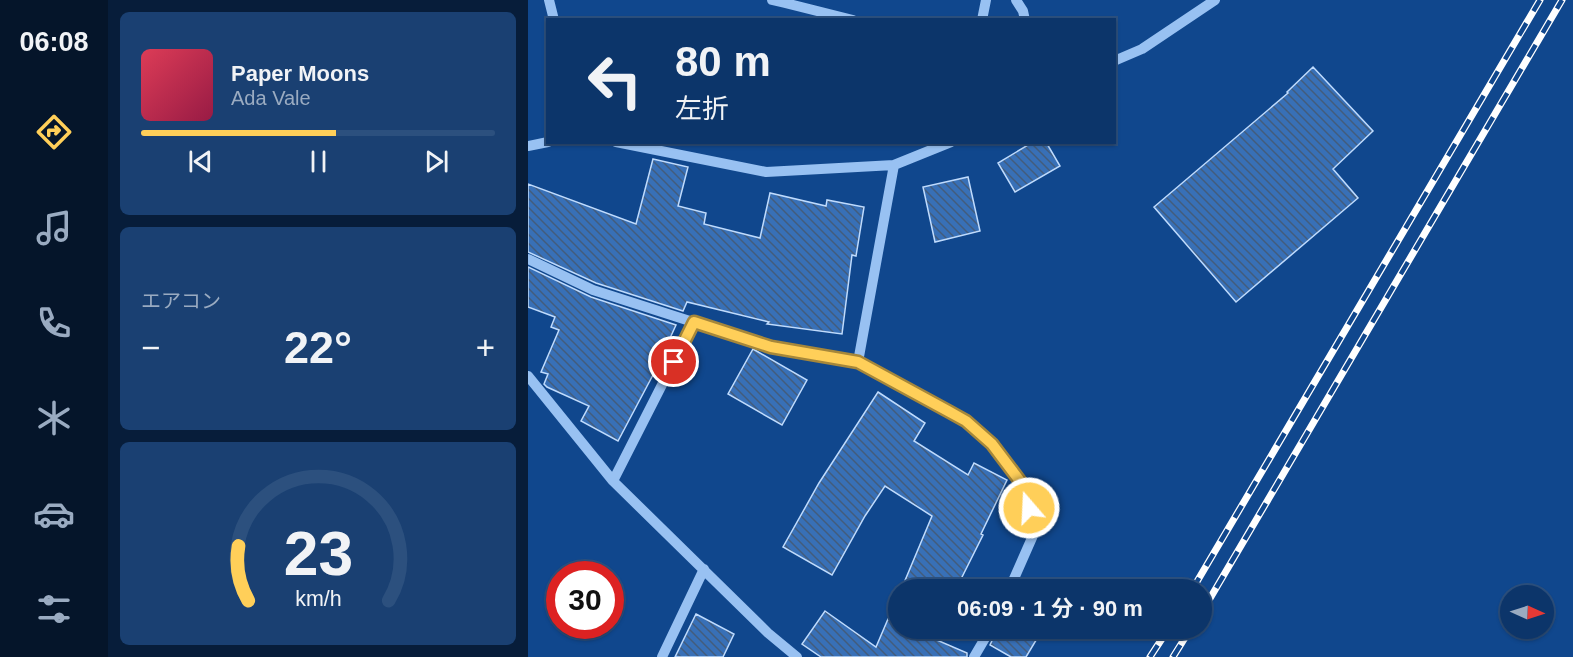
<!DOCTYPE html>
<html lang="ja">
<meta charset="utf-8">
<style>
body{margin:0;font-family:Arial,"Noto Sans JP",sans-serif;background:#1a4072;color:#f1f3f6;height:100vh;display:flex;flex-direction:column;font-size:22px;white-space:nowrap}
*{box-sizing:border-box;margin:0}
p{font-size:20px;color:#9aabc1}
.icon{flex:none;width:33px;height:33px;fill:none;stroke:currentColor;stroke-width:2;stroke-linecap:round;stroke-linejoin:round}
.map{position:relative;flex:1;overflow:hidden}
.panel{display:flex;flex-direction:column;gap:12px;padding:12px;background:#071d3a;width:420px}
.panel>*{flex:none}
.hud{position:absolute;left:18px;top:18px;width:570px;height:126px;border-radius:0px;box-shadow:0 2px 4px #0004,0 0 0 2px #2c507e;background:#0c356a;color:#f1f3f6;overflow:hidden}
.needle{width:39px;rotate:93deg}
.tools{position:absolute;left:972px;top:585px;display:grid;gap:12px}
.tools a{display:grid;place-items:center;width:54px;height:54px;border-radius:50%;background:#0c356a;box-shadow:0 2px 4px #0004,0 0 0 2px #2c507e;font-size:30px}
.speed{position:absolute;left:18px;top:561px;display:flex;gap:12px;font-size:30px;font-weight:700;text-align:center}
.speed>*{display:grid;place-content:center;width:78px;height:78px;border-radius:50%;background:#0c356a;box-shadow:0 2px 4px #0004,0 0 0 2px #2c507e;line-height:1}
.speed .limit{border:9px solid #d22;background:#fff;color:#111}
.pin{position:absolute;display:grid;place-items:center;width:51px;height:51px;color:#fff;margin:-26px;border:3px solid #fff;border-radius:50%;box-shadow:0 2px 6px #0007}
.me{position:absolute;width:66px;margin:-33px;rotate:341deg;stroke-linejoin:round;filter:drop-shadow(0 0 4px #0008)}
.turn{display:flex;align-items:center;gap:21px;height:126px;padding:0 30px;font-size:27px}
.turn .icon{width:78px;height:78px;stroke-width:2.5}
.turn b{display:block;font-size:42px;line-height:51px}
.big{font-size:45px;font-weight:700;line-height:1.1}
.panel .tile{flex:1;display:flex;flex-direction:column;justify-content:center;gap:9px;min-width:0;padding:0 21px;border-radius:9px;background:#1a4072}
.panel .dial{align-items:center;gap:0}
.dial svg{height:156px;overflow:visible;fill:none;stroke:#2c507e;stroke-width:7;stroke-linecap:round;text-anchor:middle}
.dial text{fill:#f1f3f6;stroke:none}
.song{display:flex;align-items:center;gap:18px}
.cover{width:72px;height:72px;border-radius:9px;background:linear-gradient(135deg,hsl(350 70% 55%),hsl(340 70% 35%))}
.played{height:6px;border-radius:3px;background:linear-gradient(90deg,#ffcf59 55%,#2c507e 55%)}
.keys{display:flex;justify-content:space-around;direction:ltr}
.heat{display:flex;justify-content:space-between;align-items:center;font-size:33px;direction:ltr}
.trip{position:absolute;left:360px;top:579px;width:324px;height:60px;border-radius:30px;background:#0c356a;box-shadow:0 2px 4px #0004,0 0 0 2px #2c507e;font-weight:700;line-height:60px;text-align:center}
main{display:flex;flex:1;min-height:0}
.dock{display:flex;flex-direction:column;width:108px;justify-content:space-around;align-items:center;background:#05152a;color:#9aabc1}
.dock .icon{width:42px;height:42px}
.dock .selected{color:#ffcf59}
.dock b{font-size:27px;color:#f1f3f6}
.map>svg:first-child{display:block}
.building{fill:url(#building-back-hatch);stroke:#bfdbfd;stroke-width:1.5}
.lines{fill:none;stroke-linecap:round;stroke-linejoin:round}
.minor{stroke:#98c1f2;stroke-width:10}
.rail-casing{stroke:#fff;stroke-width:7}
.rail{stroke:#10478d;stroke-width:4.5;stroke-dasharray:14;stroke-linecap:butt}
.route-casing{stroke:#a6873a;stroke-width:15}
.route{stroke:#ffcf59;stroke-width:10}
</style>
<main>
<nav class="dock">
<b>06:08</b>
<svg class="icon selected" aria-label="directions" viewBox="0 0 24 24"><path d="M12 3l9 9-9 9-9-9zM9 14v-3h6M13 9l2 2-2 2"/></svg>
<svg class="icon" aria-label="music" viewBox="0 0 24 24"><path d="M9 18V5l10-2v13"/><circle cx="6" cy="18" r="3"/><circle cx="16" cy="16" r="3"/></svg>
<svg class="icon" aria-label="phone" viewBox="0 0 24 24"><path d="M5 4h4l2 5-3 2q2 4 5 5l2-3 5 2v4C11 20 4 13 5 4z"/></svg>
<svg class="icon" aria-label="climate" viewBox="0 0 24 24"><path d="M12 3v18M4 7l16 10M4 17L20 7"/></svg>
<svg class="icon" aria-label="car" viewBox="0 0 24 24"><path d="M5 17H2v-5l4-1 3-4h7l3 4 3 1v5h-3M9 17h6M6 11h13"/><circle cx="7" cy="17" r="2"/><circle cx="17" cy="17" r="2"/></svg>
<svg class="icon" aria-label="filters" viewBox="0 0 24 24"><path d="M4 7h16M4 17h16"/><circle cx="9" cy="7" r="2"/><circle cx="15" cy="17" r="2"/></svg>
</nav>
<section class="panel">
<div class="tile">
<div class="song"><i class="cover"></i><div><b>Paper Moons</b><p>Ada Vale</p></div></div>
<div class="played"></div>
<div class="keys"><svg class="icon" aria-label="previous" viewBox="0 0 24 24"><path d="M18 5L8 12l10 7zM5 5v14"/></svg><svg class="icon" aria-label="pause" viewBox="0 0 24 24"><path d="M8 5v14M16 5v14"/></svg><svg class="icon" aria-label="next" viewBox="0 0 24 24"><path d="M6 5l10 7-10 7zM19 5v14"/></svg></div>
</div>
<div class="tile"><p>エアコン</p>
<div class="heat"><a>−</a><b class="big">22°</b><a>+</a></div>
</div>
<div class="tile dial"><svg viewBox="0 0 100 80">
<path d="M14 69A42 42 0 1 1 86 69"/>
<path d="M14 69A42 42 0 0 1 9 41" stroke="#ffcf59"/>
<text x="50" y="56" font-size="32" font-weight="700">23</text>
<text x="50" y="72" font-size="11">km/h</text>
</svg></div>
</section>
<div class="map">
<svg width="1045" height="657" viewBox="0 0 1045 657">
<defs>
<pattern id="building-back-hatch" width="6" height="6" patternUnits="userSpaceOnUse" patternTransform="scale(1.5)"><rect width="6" height="6" fill="#3870b7"/><path d="M-1 5l2 2M0 0l6 6M5-1l2 2" fill="none" stroke="#435c7c"/></pattern>
</defs>
<rect width="100%" height="100%" fill="#10478d"/>
<!-- building -->
<path class="building" d="M785,67L845,131L805,169L830,198L708,302L626,207L760,93L759,92Z
M505,142H518L532,166L487,192L470,163Z
M125,159L160,167L150,206L178,213L176,224L232,238L242,193L298,206L299,200L336,207L328,256L324,255L314,334L239,324L241,322L159,302L155,311L68,283L0,252V184L108,224Z
M440,177L452,231L407,242L395,187Z
M0,267L63,297L148,325L126,373L90,441L53,421L61,406L19,387L16,384L20,374L13,372L31,330L23,327L27,317L0,307Z
M225,349L279,380L254,425L200,394Z
M350,392L397,423L386,441L440,475L446,463L479,480L453,534L455,535L431,583L423,579L419,590H373L404,516L357,486L337,516L304,575L255,547L291,483Z
M297,611L348,647L360,619L370,624V628H381L439,653V657H293L274,644Z
M168,614L206,634L195,657H147Z
M470,628H495L510,637L498,657H483L462,645Z"/>
<g class="lines">
<!-- minor -->
<path class="minor" d="M21,0L26,20
M244,0L257,3L258,0
M488,0L495,11L497,20
M257,3L325,20
M454,20L458,0
M586,61L614,49L687,0
M88,142L238,172L366,165L423,142
M0,146L20,142
M0,259L65,290L243,347L330,362L438,421L464,444L495,485L507,531L481,590
M330,362L366,165
M0,376L85,481L240,633L269,657
M85,481L166,322
M134,657L176,569
M446,657L463,628"/>
<!-- rail casing -->
<g class="rail-casing">
<path id="rail" d="M664,590L1012,0
M674,612L1034,0
M622,657L641,628
M645,657L663,628"/>
</g>
<!-- rail -->
<use href="#rail" class="rail"/>
</g>
<g class="lines">
<!-- route casing -->
<g class="route-casing">
<path id="route" d="M146,362L166,322L243,347L330,362L420,411L438,421L464,444L495,485L501,508"/>
</g>
<!-- route -->
<use href="#route" class="route"/>
</g>
</svg>
<div class="tools">
<a><svg class="needle" viewBox="-14 -14 28 28"><path d="M0-13l5 13h-10z" fill="#e53935"/><path d="M0 13l5-13h-10z" fill="#9aabc1"/></svg></a>
</div>
<div class="speed"><div class="limit">30</div></div>
<div class="pin" style="left:146px;top:362px;background:#d93025"><svg class="icon" aria-label="arrive" viewBox="0 0 24 24"><path d="M6 21V4h12l-3 4 3 4H6"/></svg></div>
<svg class="me" style="left:501px;top:508px" viewBox="-20 -20 40 40"><circle r="17" fill="#ffcf59" stroke="#fff" stroke-width="3"/><path d="M0-11L8 9 0 5-8 9z" fill="#fff"/></svg>
<div class="trip">06:09 · 1 分 · 90 m</div>
<div class="hud">
<div class="turn"><svg class="icon" aria-label="left" viewBox="0 0 24 24"><path d="M17 20v-9H6M10 6l-5 5 5 5"/></svg><div><b>80 m</b>左折</div></div>
</div>
</div>
</main>
